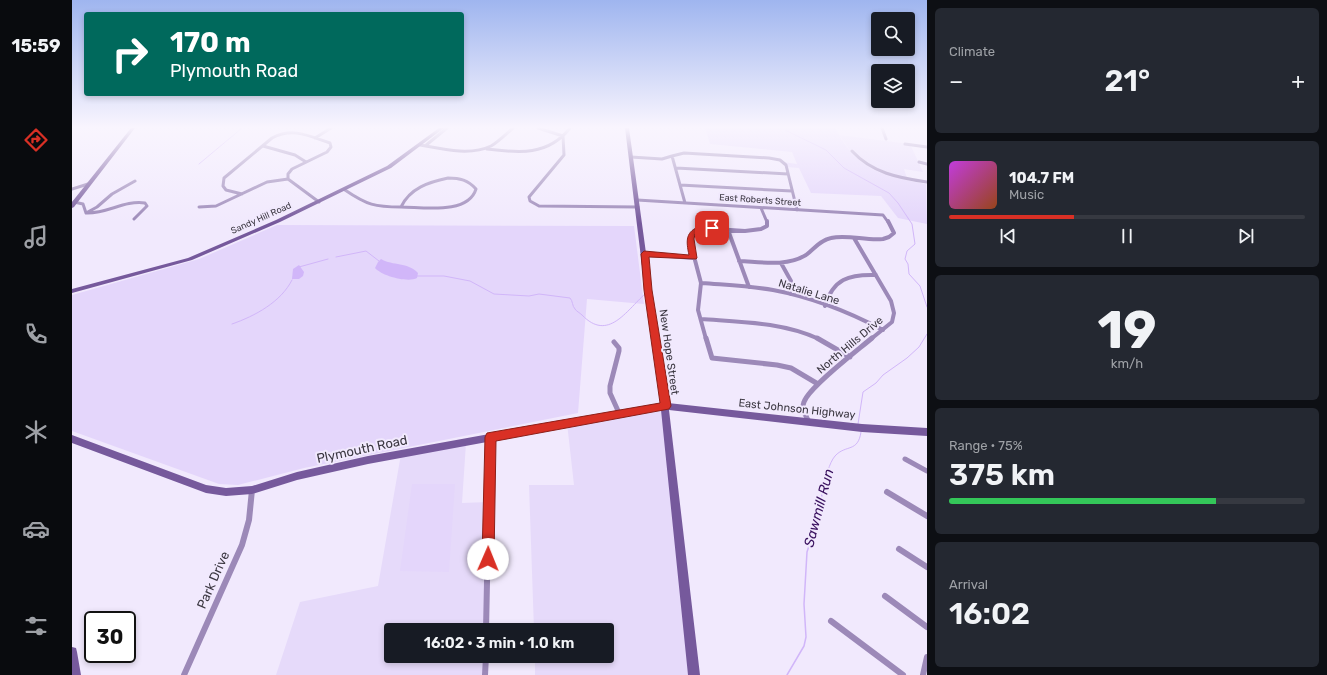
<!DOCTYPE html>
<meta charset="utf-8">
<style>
body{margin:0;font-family:Rubik,sans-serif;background:#242831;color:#f1f3f6;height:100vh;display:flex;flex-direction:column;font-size:15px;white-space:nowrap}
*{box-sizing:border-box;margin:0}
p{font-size:13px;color:#9ea1a6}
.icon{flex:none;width:22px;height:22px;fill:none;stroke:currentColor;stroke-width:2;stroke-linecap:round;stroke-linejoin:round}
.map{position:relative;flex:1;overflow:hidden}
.sheet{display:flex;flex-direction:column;gap:8px;padding:8px;background:#0d0f14;width:400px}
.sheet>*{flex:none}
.banner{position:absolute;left:12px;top:12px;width:380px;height:84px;border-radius:4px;box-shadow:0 2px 6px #0003;background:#00695c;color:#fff;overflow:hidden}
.buttons{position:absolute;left:799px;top:12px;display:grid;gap:8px}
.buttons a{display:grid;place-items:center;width:44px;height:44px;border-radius:4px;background:#171b24;box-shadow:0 2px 6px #0003;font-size:20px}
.speed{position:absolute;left:12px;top:611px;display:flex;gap:8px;font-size:20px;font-weight:700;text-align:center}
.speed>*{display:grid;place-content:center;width:52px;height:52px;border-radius:50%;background:#171b24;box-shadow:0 2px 6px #0003;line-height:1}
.speed .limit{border:2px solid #111;border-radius:6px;background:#fff;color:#111}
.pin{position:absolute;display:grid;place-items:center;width:34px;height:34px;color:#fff;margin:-17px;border-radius:8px;box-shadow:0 2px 6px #0006}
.me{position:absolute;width:44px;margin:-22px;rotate:1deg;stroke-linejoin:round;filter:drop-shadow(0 0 3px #0008)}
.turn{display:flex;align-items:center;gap:14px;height:84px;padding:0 20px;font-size:18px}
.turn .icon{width:52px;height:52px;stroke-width:2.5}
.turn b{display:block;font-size:28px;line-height:34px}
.big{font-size:30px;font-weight:600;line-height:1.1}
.sheet .card{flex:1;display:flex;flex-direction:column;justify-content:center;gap:6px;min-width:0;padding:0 14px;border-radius:6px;background:#242831}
.sheet .dial{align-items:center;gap:0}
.dial b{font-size:52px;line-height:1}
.song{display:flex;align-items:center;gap:12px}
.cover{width:48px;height:48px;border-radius:6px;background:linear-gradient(135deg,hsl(290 70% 55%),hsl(20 70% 35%))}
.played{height:4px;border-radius:2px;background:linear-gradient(90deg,#d93025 35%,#363941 35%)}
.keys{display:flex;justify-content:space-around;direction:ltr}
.heat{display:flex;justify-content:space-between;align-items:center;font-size:22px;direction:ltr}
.charge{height:6px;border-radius:3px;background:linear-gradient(90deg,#34c759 75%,#363941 0)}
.trip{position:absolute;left:312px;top:623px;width:230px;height:40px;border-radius:4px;background:#171b24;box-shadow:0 2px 6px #0003;font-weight:600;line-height:40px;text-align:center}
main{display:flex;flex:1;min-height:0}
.tabs{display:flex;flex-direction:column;width:72px;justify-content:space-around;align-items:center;background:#090b0e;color:#9ea1a6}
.tabs .icon{width:28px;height:28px}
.tabs .selected{color:#d93025}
.tabs b{font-size:18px;color:#f1f3f6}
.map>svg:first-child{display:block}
.built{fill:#e6dafa}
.green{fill:#e4d6fb}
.water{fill:#d1b6f9}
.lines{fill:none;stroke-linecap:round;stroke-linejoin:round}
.stream-far1{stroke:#d1b6f9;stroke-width:1}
.stream{stroke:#d1b6f9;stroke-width:1.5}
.street-far3{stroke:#9c89b8;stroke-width:3}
.street-far2{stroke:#9c89b8;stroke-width:4}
.street-far1{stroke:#9c89b8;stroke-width:5}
.street{stroke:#9c89b8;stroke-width:6}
.secondary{fill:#76599c;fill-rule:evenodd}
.route{fill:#d93025;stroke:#8d1f18}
.labels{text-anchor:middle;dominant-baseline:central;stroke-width:4;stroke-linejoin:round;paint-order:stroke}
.far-street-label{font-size:9px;fill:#3b3741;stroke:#f1e9fd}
.street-label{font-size:11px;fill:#3b3741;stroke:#f1e9fd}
.near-street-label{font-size:13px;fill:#3b3741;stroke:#f1e9fd}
.near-water-label{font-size:14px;font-style:italic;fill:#3a115f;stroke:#f1e9fd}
</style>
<main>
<nav class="tabs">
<b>15:59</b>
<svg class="icon selected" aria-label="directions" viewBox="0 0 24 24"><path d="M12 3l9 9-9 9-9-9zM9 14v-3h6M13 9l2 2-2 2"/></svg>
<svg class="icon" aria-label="music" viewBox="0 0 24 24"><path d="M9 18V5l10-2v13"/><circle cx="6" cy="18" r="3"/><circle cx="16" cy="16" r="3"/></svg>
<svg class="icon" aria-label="phone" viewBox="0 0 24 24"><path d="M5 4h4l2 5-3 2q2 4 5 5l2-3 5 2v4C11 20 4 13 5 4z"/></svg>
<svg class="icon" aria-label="climate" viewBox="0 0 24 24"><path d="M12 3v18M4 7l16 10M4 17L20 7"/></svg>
<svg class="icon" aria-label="car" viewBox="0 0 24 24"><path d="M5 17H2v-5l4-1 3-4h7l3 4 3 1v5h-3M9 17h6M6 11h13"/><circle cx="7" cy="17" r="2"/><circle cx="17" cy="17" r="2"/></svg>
<svg class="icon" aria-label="filters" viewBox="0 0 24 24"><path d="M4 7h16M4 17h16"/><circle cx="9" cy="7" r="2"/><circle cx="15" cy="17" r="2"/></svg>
</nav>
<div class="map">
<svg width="855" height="675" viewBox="0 0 855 675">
<rect width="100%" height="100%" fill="#f1e9fd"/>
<!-- built -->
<path class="built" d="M767,135L838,144L851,172L832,169L836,181L817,177L793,166L782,156Z
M593,406L622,675H463V656H535V630H462L457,485H502L495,423Z
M394,443L390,503L417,502L414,630H319V656H414L413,675H204L228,602L306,586L329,454Z"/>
<!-- green -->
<path class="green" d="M633,128H763C786,171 810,176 854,184L855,224L826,218L809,196L739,193L727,168L715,167L711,162L725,164L720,152L638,144Z
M205,225L562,226L572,304L515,299L506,413L232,468L166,485L147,484L0,431V295L127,259Z
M340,484H383L377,572L328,571Z"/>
<!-- water -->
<path class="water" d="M309,259C321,266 336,262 346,273L345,278C336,283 310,276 303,268L306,262Z
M227,265L232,272L231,276L227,279H220L221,269Z"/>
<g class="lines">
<!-- stream-far1 -->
<path class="stream-far1" d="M714,128L713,130L754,150L772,168L817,193L826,203L840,224L843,244L835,251L833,259L836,264L837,274L848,286L855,307
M127,164L170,128
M264,257L294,251L307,261
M227,267L256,259
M345,276H372L398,281L422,294L457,296L467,294L498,298C501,301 500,306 503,309C504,311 508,313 510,315C536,342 554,311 573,294
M160,324C183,316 209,302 220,280
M786,424L791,392L804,383L811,375L835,358L847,347L855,334
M750,488C754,478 757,463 763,456C774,444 786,453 789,432"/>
<!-- stream -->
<path class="stream" d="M715,675L732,646L734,637L732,604L735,552L747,515L751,487"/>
<!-- street-far3 -->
<path class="street-far3" d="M466,128L491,136L492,155L457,197L458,201L467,206L566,207
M810,128L814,139
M243,138L259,128
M833,144L855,147
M348,145C370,149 398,156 419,146C427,141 434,134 441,128
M191,146L223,155L234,162
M353,146L375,128
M415,149C447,153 476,156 498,128
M780,151C800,173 827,178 855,182
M559,157L590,159L600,156
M847,162L855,164
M604,168L716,174
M376,178C388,178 396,180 404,189C396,215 351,207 329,207C338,188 357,182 376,178Z
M216,179L247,202
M608,185L720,191
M0,189L16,184
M273,190C295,205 303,207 329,207
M170,194L154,190L151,186L152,178L200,138C221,127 237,136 258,143L259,147L255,152L220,169L216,174V179
M565,200L811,215L816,222
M2,202L11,204L14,213C35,214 52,200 73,203L75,206L62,219
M613,203L600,156L612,153L697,158L708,160L714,165L725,210
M127,207L144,206L195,182L216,179
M689,208L695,222
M14,213L25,207L40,194L63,181"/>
<!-- street-far2 -->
<path class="street-far2" d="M656,230L677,287
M782,238L819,301L822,313L820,322L799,339
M573,254L621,258
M667,261C689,262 714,267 734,255C742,249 748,240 759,238C775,234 794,241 811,239L817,237L822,233L816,221
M709,263L719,281L718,294
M630,283C654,285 678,286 701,290C739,297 777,312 811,330
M753,306C761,279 777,274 804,275
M629,319C669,322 710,322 747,339
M634,339L626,310L629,283L619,245V237L622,232L629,228L673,231L689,229L695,226V221"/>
<!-- street-far1 -->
<path class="street-far1" d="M634,338L640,358L705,365L719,368L746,384
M745,338L778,357
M542,342L547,348V351L538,386V393L547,413
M737,422C734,416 729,409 732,402C737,387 786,350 800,338
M833,459L855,471
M417,488L418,437"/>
<!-- street -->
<path class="street" d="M815,492L855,516
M827,549L855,567
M813,596L855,627
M759,621L831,675
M414,630L417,487
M112,675L170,545L177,520L180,490
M413,675L414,656
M851,675L855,657"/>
<!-- secondary -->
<path class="secondary" d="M59,128H63L2,207L0,208V202Z
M367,128H372L319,168L208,222L120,260L0,293V289L116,258L204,220L315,166Z
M553,128H557L579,290L596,403L790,424L855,428V436L790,432L597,410L628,675H616L589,410L296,464L225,480L180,494L154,496L134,493L0,443V435L134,485L154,488L180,486L225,472L296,456L589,403L573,290Z
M0,647L4,648L5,652L9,675H0Z"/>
</g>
<!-- sky -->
<linearGradient id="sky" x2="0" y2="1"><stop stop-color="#9fb5ef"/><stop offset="0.57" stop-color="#f9f5fe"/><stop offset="1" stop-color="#f9f5fe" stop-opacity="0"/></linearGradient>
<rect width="855" height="223" fill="url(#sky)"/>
<!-- route -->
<path class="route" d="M629,226H640L644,228C639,232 630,231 623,234L622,239L625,258L624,259L577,257L580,290L599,406L597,409L424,441L422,559L420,563L416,565L411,563L410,559L413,437L415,433L588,403L572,290L569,254L572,251L617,255C614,241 613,231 629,226Z"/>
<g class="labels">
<!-- far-street labels -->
<g class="far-street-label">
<text transform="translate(688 200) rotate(4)">East Roberts Street</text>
<text transform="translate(189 218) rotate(-24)">Sandy Hill Road</text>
</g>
<!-- street labels -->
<g class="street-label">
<text transform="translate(737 292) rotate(17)">Natalie Lane</text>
<text transform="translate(778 345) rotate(-40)">North Hills Drive</text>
<text transform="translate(597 352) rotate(82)">New Hope Street</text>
<text transform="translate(725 409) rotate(6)">East Johnson Highway</text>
</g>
<!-- near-street labels -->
<g class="near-street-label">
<text transform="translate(290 449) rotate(-12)">Plymouth Road</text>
<text transform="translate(141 580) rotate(-66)">Park Drive</text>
</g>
<!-- near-water labels -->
<g class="near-water-label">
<text transform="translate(747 508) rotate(-75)">Sawmill Run</text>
</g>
</g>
</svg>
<div class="buttons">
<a><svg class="icon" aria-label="search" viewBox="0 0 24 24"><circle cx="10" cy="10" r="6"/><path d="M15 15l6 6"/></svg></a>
<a><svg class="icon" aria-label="layers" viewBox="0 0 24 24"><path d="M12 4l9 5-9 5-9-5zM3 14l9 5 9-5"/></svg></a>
</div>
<div class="speed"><div class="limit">30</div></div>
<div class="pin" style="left:640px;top:228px;background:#d93025"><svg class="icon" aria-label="arrive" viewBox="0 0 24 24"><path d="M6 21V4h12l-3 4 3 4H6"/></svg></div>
<svg class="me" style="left:416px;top:559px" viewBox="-20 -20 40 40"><circle r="19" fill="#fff"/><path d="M0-13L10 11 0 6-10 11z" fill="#d93025"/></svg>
<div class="trip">16:02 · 3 min · 1.0 km</div>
<div class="banner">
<div class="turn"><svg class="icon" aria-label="right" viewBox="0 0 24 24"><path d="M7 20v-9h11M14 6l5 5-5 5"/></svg><div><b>170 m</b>Plymouth Road</div></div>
</div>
</div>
<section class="sheet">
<div class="card"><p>Climate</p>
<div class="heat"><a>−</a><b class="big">21°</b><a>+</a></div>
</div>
<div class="card">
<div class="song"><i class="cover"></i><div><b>104.7 FM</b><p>Music</p></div></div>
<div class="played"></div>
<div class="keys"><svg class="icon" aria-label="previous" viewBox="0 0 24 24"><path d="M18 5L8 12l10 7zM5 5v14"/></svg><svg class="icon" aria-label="pause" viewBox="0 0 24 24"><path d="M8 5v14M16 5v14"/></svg><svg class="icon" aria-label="next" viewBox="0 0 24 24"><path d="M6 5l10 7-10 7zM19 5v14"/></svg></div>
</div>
<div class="card dial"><b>19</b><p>km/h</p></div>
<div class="card"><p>Range · 75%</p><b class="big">375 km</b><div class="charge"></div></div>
<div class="card"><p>Arrival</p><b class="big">16:02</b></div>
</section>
</main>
